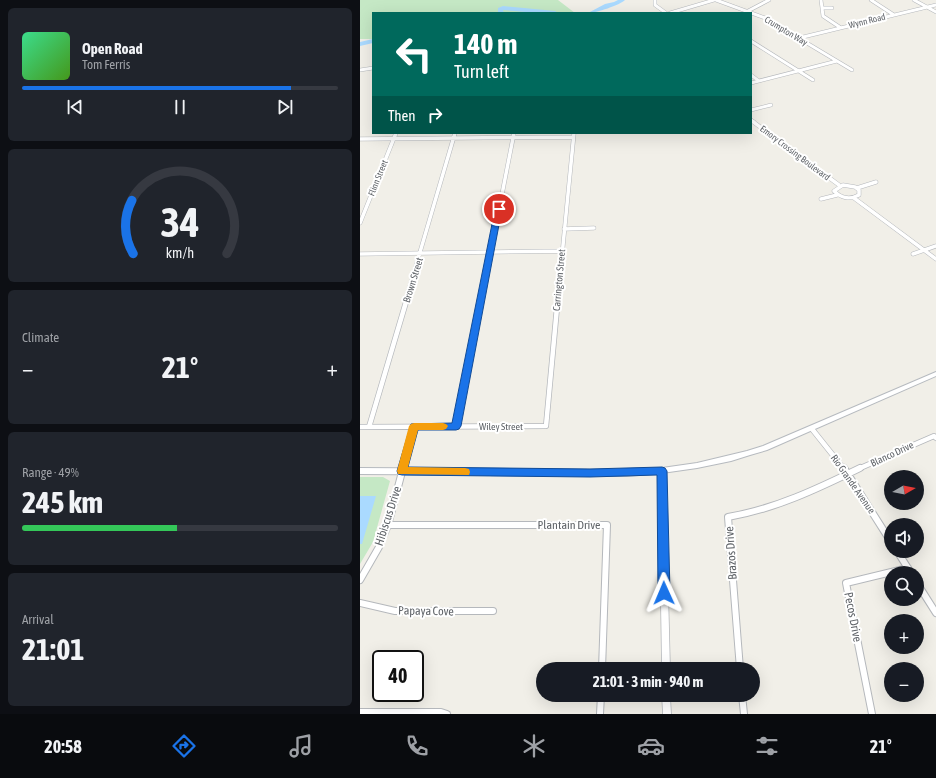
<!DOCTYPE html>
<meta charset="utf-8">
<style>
body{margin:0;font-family:"Asap Condensed",sans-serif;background:#20242c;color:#f1f3f6;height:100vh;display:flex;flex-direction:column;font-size:15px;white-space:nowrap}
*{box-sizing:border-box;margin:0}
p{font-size:13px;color:#9ea1a6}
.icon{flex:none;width:22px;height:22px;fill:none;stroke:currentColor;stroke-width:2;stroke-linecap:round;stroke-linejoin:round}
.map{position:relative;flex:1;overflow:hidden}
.side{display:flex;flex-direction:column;gap:8px;padding:8px;background:#0d0f14;width:360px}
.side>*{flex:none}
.top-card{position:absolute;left:12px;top:12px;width:380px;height:122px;border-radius:0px;box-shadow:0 4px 16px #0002;background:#00695c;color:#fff;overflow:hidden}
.needle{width:26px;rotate:81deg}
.fabs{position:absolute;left:524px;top:470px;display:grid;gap:8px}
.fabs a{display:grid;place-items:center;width:40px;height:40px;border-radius:50%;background:#171b24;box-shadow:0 4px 16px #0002;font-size:20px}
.speed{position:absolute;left:12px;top:650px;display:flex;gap:8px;font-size:20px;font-weight:700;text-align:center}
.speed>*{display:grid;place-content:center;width:52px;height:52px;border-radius:50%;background:#171b24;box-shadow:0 4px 16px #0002;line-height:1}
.speed .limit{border:2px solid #111;border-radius:6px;background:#fff;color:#111}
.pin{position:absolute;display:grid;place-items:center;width:34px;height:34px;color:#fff;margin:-17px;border:2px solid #fff;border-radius:50%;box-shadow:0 1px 4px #0007}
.me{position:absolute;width:44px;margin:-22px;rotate:359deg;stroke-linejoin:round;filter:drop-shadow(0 0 3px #0008)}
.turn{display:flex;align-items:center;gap:14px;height:84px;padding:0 16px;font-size:18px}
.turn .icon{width:52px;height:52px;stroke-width:2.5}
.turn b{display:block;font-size:28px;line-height:34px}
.then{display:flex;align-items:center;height:38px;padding:0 16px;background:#0003;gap:8px;font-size:15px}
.big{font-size:30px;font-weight:700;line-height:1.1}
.side .widget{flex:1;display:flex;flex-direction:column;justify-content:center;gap:6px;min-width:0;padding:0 14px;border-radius:6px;background:#20242c}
.side .dial{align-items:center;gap:0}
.dial svg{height:104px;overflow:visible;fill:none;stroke:#363941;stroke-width:7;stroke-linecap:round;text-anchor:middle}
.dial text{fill:#f1f3f6;stroke:none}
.song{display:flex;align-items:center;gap:12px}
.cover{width:48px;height:48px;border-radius:6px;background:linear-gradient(135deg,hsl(150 70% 55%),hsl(100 70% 35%))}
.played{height:4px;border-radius:2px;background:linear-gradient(90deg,#1a73e8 85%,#363941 85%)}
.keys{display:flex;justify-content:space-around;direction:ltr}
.heat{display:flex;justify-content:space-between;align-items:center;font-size:22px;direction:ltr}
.charge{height:6px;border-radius:3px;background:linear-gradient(90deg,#34c759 49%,#363941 0)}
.trip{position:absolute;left:176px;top:662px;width:224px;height:40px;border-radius:20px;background:#171b24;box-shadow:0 4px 16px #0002;font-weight:700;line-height:40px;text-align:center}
.dock{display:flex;height:64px;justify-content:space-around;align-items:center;background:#090b0e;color:#9ea1a6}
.dock .icon{width:28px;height:28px}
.dock .on{color:#1a73e8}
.dock b{font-size:18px;color:#f1f3f6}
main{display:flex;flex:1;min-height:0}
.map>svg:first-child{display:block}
.green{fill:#c5e8c5}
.water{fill:#aadaff}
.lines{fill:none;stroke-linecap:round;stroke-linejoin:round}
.river{fill:#aadaff;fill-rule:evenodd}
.minor-far3-casing{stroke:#b5b8bc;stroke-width:4}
.minor-far2-casing{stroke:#b5b8bc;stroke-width:4.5}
.minor-far1-casing{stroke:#b5b8bc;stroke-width:6}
.minor-casing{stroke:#b5b8bc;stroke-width:8}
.tertiary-casing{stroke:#b5b8bc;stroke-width:1.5}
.secondary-casing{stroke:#b6babf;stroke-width:2}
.minor-far3{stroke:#fff;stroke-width:3}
.minor-far2{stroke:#fff;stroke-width:3.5}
.minor-far1{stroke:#fff;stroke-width:4.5}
.minor{stroke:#fff;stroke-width:6}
.tertiary{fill:#fff;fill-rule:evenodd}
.secondary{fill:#fff;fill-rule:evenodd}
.route{fill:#1a73e8;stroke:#114b97}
.slow{fill:#f59e0b}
.labels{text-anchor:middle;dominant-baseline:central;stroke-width:4;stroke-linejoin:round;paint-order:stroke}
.far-street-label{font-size:9px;fill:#5f6368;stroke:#fff}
.street-label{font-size:10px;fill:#5f6368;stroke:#fff}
.near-street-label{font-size:12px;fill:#5f6368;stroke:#fff}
</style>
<main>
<section class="side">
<div class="widget">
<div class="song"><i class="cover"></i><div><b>Open Road</b><p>Tom Ferris</p></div></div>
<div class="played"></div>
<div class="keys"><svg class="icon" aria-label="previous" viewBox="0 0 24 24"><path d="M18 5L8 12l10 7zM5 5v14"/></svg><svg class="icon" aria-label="pause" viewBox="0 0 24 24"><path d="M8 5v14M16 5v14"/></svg><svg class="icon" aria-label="next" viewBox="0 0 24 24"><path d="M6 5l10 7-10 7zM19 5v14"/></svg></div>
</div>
<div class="widget dial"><svg viewBox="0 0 100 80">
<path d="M14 69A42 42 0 1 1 86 69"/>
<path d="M14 69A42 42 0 0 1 13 28" stroke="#1a73e8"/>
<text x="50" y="56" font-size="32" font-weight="700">34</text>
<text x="50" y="72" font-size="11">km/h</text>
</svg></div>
<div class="widget"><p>Climate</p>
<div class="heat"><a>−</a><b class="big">21°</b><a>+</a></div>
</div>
<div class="widget"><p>Range · 49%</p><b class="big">245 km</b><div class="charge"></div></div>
<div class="widget"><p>Arrival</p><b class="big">21:01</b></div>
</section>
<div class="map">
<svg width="576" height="714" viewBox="0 0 576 714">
<rect width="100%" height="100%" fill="#f1efe8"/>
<!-- green -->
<path class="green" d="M0,0H198L215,13H13V39H0Z
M0,477H23L30,481L13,542L0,564Z"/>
<!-- water -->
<path class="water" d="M0,496H16L2,544H0Z"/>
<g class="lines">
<!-- river -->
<path class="river" d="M258,0H265C260,5 236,13 228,13L245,4L254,2Z
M143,6L195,11L198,13H177L143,10L144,13H138V8Z
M13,39V43L0,46V42Z"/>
<!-- minor-far3 casing -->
<g class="minor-far3-casing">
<path id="minor-far3" d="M295,0V5L306,13
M356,0L405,18L492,70
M461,0L463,16L481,28
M511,0L534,15
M554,0L576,12
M462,8H472
M388,11L409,0
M310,13L354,0
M439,38L576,5
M391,41L453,80
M0,70L13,68
M391,75L399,81
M391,83L477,61
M391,110L411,105
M391,120L394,122"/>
</g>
<!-- minor-far2 casing -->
<g class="minor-far2-casing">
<path id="minor-far2" d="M392,121L479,185
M0,139L213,137
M483,185L495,187L499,190V195C490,200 481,198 474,191Z
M497,188L516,182
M494,198L576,259
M461,199L477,195
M0,223L36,133
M204,229L234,228
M0,254L202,251
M553,254L576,246
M53,276L95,133
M126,276L154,133
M200,276L214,133"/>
</g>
<!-- minor-far1 casing -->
<g class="minor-far1-casing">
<path id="minor-far1" d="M96,426L126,275
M0,427L186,426L200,275
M9,427L54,275
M452,429L484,469
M43,469L54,426
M498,469L574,436L576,438"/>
</g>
<!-- minor casing -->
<g class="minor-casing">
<path id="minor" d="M484,468L531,542
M28,525H247L242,669
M537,551L551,573
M0,580L19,547L28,525L43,468
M557,583L576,613
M0,603L35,611H133
M380,669L368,517C415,509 457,489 500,468
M382,695L384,714
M0,712H81L87,714
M240,714L241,695
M512,714L486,583L548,568"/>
</g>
<!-- tertiary casing -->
<g class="tertiary-casing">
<path id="tertiary" d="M300,469H304L305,471L310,669H302L299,471Z
M302,695H310L311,714H303Z"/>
</g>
<!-- secondary casing -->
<g class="secondary-casing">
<path id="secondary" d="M576,372V376L407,450L390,455L371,461L337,468L302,473L267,476L0,474V468L267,470L302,468L337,463L387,451L403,446Z"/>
</g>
<!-- minor-far3 -->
<use href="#minor-far3" class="minor-far3"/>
<!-- minor-far2 -->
<use href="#minor-far2" class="minor-far2"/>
<!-- minor-far1 -->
<use href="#minor-far1" class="minor-far1"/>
<!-- minor -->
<use href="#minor" class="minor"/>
<!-- tertiary -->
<use href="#tertiary" class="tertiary"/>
<!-- secondary -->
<use href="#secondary" class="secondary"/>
</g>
<!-- route -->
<path class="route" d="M139,207L142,209L101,426L99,429L96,430H58L48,467L230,469L302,467L305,468L307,471L310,593L308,596L304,598L300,596L298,593L297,475L230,477L42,475L38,474L37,471L51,424L92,423L135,209Z"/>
<!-- slow -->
<path class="slow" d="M54,423H83L86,424L88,426L86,429L83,430H58L48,467L105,468L109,469L110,472L109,475L38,474L37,471L49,426L51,424Z"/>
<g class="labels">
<!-- far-street labels -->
<g class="far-street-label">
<text transform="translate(507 21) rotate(-14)">Wynn Road</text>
<text transform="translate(426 31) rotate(31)">Crumpton Way</text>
<text transform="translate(435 153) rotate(37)">Emory Crossing Boulevard</text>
<text transform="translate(18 178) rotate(-68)">Flinn Street</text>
</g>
<!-- street labels -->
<g class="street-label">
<text transform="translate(53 280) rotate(-73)">Brown Street</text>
<text transform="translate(199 280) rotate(-85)">Carrington Street</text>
<text x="141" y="426">Wiley Street</text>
<text transform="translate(532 454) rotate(-25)">Blanco Drive</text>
<text transform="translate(493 484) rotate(55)">Rio Grande Avenue</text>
</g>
<!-- near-street labels -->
<g class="near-street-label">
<text transform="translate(28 516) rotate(-72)">Hibiscus Drive</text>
<text x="209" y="525">Plantain Drive</text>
<text transform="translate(371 553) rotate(-94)">Brazos Drive</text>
<text transform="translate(66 611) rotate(1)">Papaya Cove</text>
<text transform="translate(493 617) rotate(79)">Pecos Drive</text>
</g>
</g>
</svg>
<div class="fabs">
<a><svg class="needle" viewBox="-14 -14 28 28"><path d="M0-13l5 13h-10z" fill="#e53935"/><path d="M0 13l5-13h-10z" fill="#9ea1a6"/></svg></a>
<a><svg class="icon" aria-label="sound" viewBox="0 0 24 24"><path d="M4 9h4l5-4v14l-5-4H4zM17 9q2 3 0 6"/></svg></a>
<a><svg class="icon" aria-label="search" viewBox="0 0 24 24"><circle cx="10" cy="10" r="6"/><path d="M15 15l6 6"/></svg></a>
<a>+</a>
<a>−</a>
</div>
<div class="speed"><div class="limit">40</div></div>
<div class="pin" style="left:139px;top:209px;background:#d93025"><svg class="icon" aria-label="arrive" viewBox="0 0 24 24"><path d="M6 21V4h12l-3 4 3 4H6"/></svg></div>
<svg class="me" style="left:304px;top:593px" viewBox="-20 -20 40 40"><path d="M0-17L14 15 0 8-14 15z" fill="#1a73e8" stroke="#fff" stroke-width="4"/></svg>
<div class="trip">21:01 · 3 min · 940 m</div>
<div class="top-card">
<div class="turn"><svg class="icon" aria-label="left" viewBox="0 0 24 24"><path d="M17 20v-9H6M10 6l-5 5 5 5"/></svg><div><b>140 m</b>Turn left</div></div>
<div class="then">Then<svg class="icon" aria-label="right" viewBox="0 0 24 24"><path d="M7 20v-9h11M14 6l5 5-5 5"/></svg></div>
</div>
</div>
</main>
<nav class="dock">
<b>20:58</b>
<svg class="icon on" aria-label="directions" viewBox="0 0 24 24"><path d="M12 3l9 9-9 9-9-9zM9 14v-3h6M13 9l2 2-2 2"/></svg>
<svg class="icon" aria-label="music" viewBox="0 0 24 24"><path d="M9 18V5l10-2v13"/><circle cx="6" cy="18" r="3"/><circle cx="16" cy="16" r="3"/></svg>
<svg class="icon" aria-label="phone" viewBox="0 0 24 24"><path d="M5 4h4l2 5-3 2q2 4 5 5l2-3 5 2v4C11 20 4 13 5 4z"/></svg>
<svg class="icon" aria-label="climate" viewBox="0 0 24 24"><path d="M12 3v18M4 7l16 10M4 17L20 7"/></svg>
<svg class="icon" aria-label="car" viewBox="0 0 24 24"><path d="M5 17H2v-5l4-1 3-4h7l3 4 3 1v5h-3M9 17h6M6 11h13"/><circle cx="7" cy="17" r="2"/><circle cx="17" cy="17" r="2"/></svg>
<svg class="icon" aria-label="filters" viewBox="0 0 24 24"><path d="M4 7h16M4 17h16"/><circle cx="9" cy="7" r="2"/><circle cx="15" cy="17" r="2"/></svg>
<b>21°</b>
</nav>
